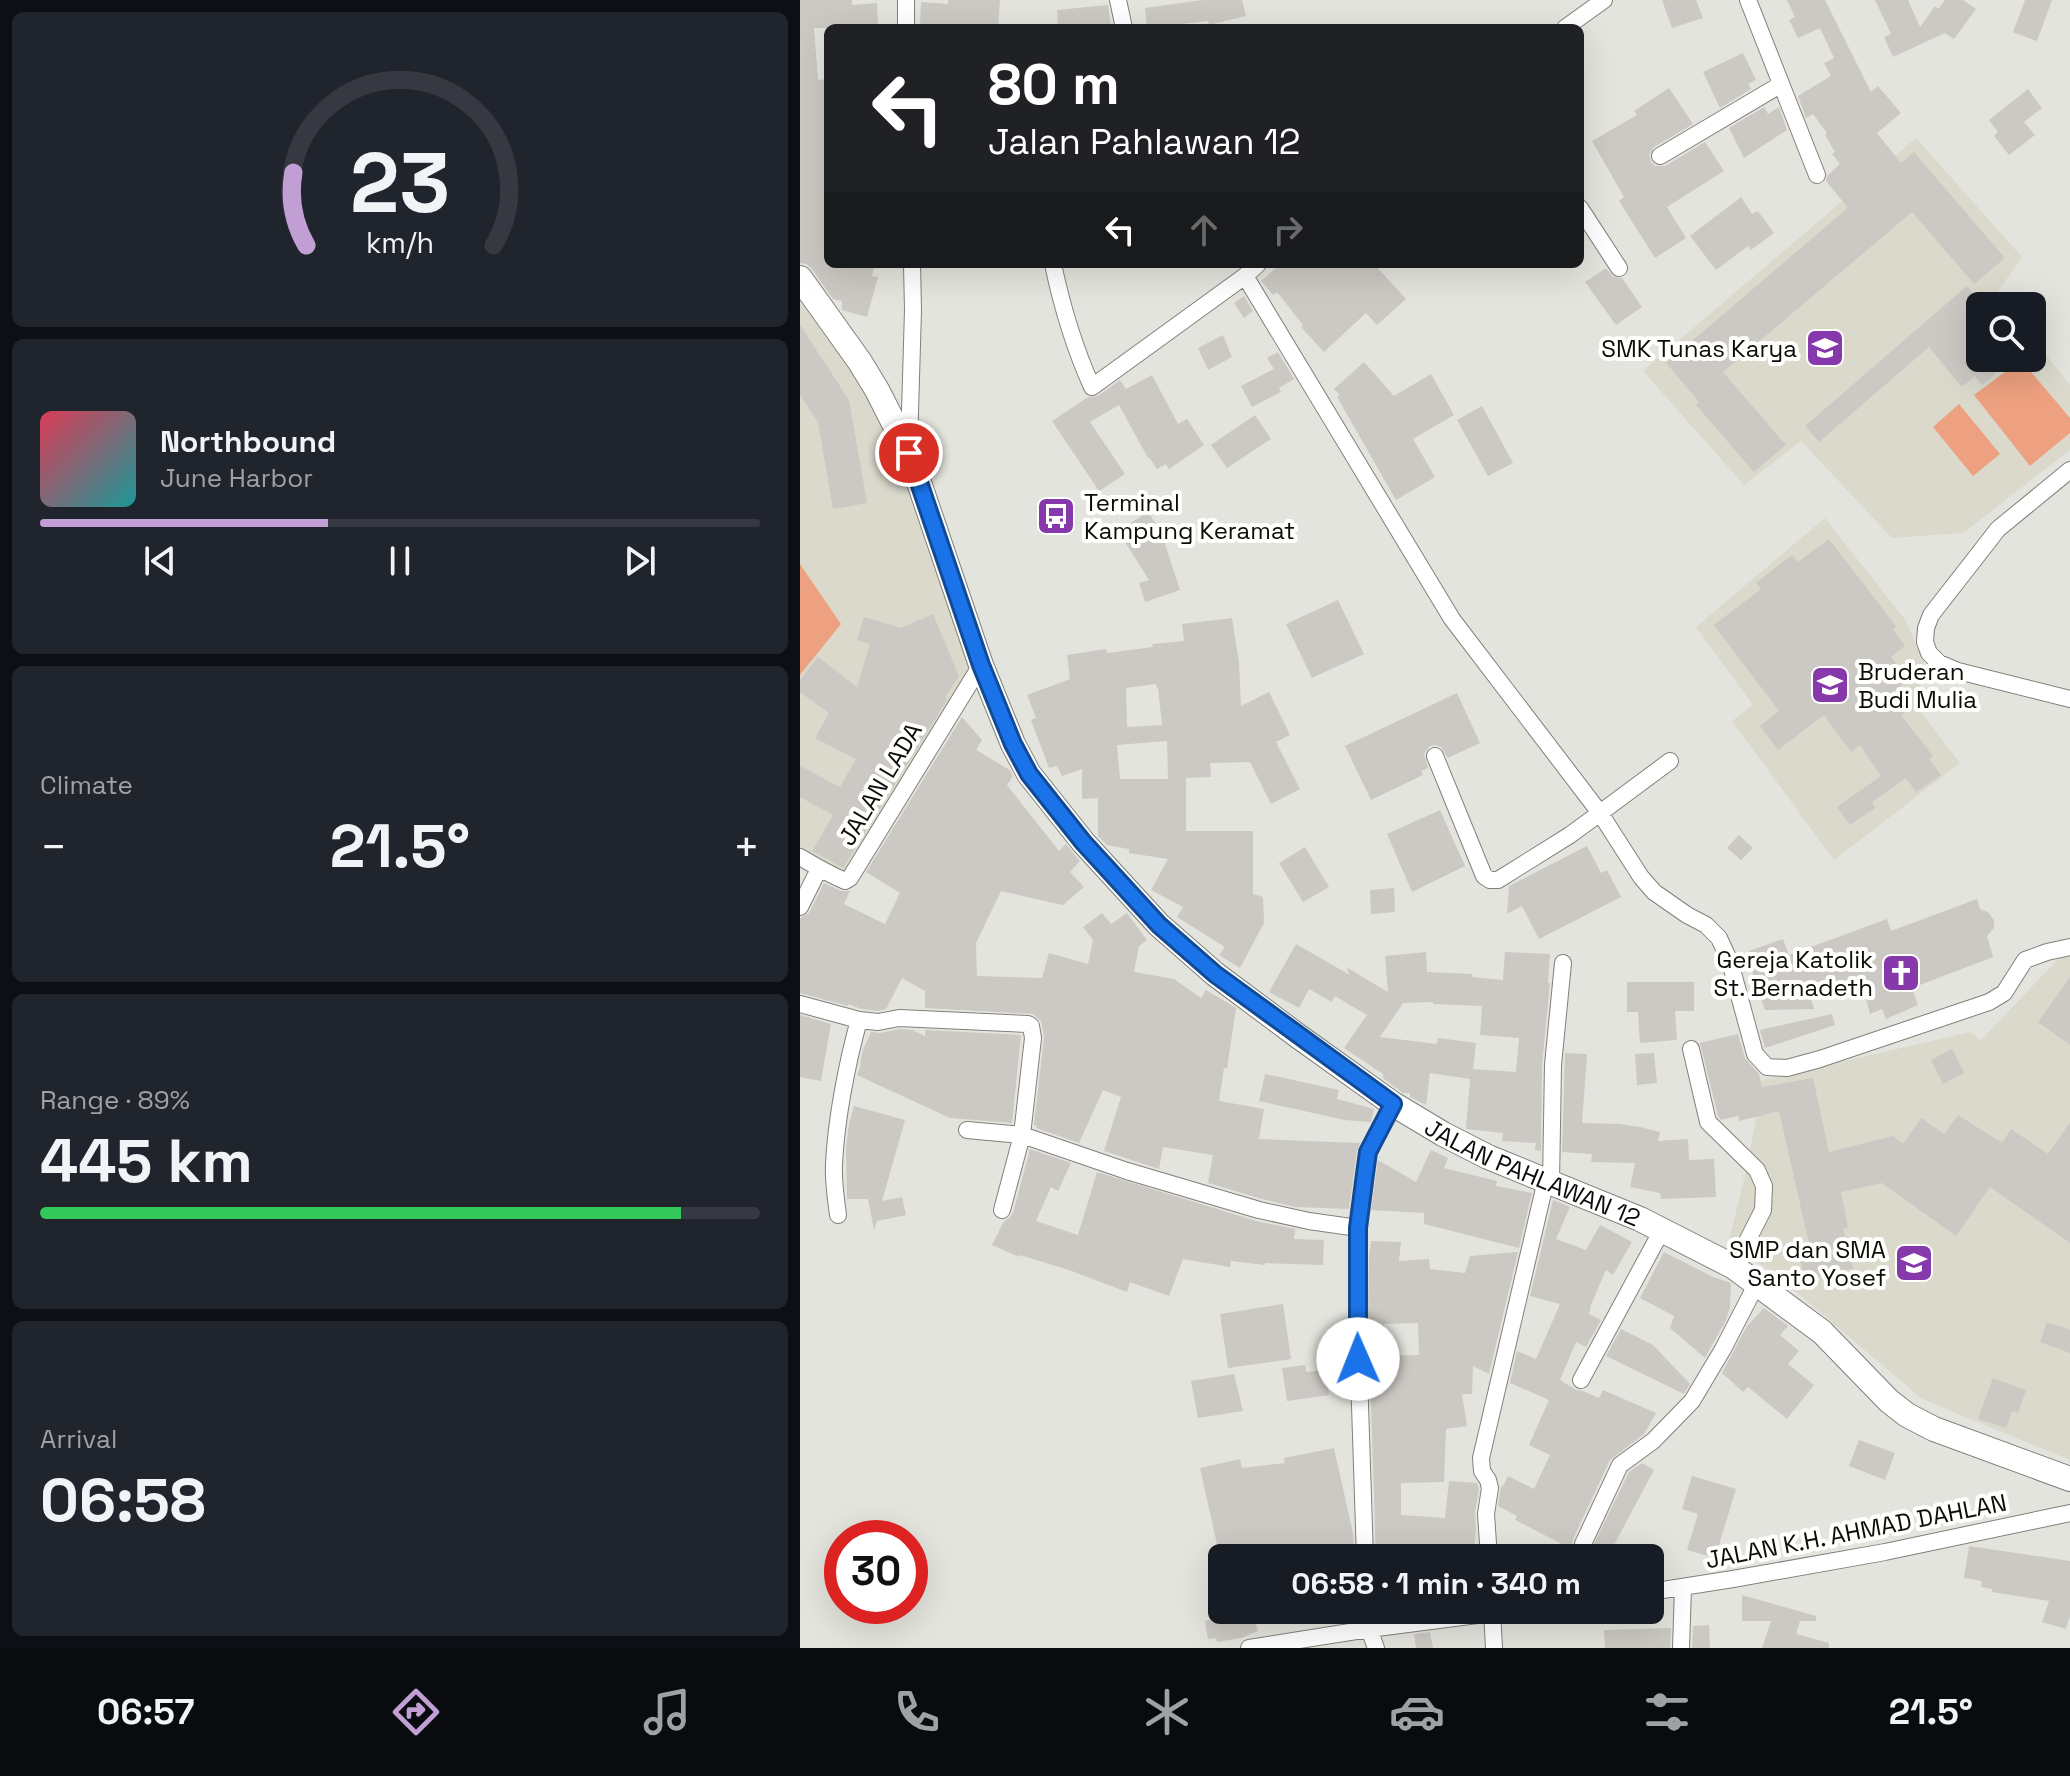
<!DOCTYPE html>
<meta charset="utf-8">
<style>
body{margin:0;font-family:"Space Grotesk",sans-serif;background:#20242c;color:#f1f3f6;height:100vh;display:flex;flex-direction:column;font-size:30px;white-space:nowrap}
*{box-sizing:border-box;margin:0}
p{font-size:26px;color:#9ea1a6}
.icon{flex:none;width:44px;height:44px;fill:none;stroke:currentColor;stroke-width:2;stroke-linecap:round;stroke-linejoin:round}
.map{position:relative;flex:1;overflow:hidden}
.panel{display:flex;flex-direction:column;gap:12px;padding:12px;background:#0d0f14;width:800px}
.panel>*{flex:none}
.top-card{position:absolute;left:24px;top:24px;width:760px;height:244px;border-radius:12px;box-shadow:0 8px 32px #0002;background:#202124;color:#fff;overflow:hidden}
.fabs{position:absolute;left:1166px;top:292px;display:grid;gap:16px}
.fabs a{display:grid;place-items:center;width:80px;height:80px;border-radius:12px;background:#171b24;box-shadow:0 8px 32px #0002;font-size:40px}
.speed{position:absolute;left:24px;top:1520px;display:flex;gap:16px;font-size:40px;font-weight:700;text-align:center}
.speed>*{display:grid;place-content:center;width:104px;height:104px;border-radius:50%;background:#171b24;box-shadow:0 8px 32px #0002;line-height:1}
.speed .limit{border:12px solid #d22;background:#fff;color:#111}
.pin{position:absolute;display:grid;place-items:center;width:68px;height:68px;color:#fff;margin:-34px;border:4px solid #fff;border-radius:50%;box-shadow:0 2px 8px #0007}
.me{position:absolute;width:88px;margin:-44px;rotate:359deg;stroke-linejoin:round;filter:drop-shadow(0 0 6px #0008)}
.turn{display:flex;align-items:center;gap:28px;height:168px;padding:0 32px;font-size:36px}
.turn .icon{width:104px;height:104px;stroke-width:2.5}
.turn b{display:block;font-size:56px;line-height:68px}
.lanes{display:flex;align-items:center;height:76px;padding:0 32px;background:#0003;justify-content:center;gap:40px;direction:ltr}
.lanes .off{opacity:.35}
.big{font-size:60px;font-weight:600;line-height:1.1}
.panel .card{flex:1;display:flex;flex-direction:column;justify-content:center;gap:12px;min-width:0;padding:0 28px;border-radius:12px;background:#20242c}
.panel .dial{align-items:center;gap:0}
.dial svg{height:208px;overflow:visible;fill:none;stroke:#363941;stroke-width:7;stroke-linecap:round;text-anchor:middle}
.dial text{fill:#f1f3f6;stroke:none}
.song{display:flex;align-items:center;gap:24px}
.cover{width:96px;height:96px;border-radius:12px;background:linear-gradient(135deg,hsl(350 70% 55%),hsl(180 70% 35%))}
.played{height:8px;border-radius:4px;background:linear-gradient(90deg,#c19fd4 40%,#363941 40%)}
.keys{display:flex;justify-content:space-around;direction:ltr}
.heat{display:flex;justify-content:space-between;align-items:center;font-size:44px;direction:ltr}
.charge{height:12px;border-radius:6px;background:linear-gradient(90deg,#34c759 89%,#363941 0)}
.trip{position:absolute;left:408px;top:1544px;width:456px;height:80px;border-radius:12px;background:#171b24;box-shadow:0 8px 32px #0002;font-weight:600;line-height:80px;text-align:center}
.menu{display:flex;height:128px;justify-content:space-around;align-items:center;background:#090b0e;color:#9ea1a6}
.menu .icon{width:56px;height:56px}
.menu .current{color:#c19fd4}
.menu b{font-size:36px;color:#f1f3f6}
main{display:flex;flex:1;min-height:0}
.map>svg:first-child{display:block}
.built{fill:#dad9cc}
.green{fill:#eea180}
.building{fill:#ccc8c3;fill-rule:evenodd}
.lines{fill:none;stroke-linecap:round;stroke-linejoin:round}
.minor-casing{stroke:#81817b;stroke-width:18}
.secondary-casing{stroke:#81817b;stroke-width:26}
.minor{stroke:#fff;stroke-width:16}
.secondary{stroke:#fff;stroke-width:24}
.route-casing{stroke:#114b97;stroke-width:20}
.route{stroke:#1a73e8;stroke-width:14}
.labels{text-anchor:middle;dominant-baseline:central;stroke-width:8;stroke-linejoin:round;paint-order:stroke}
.poi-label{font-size:24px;fill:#0c0c0a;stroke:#fffffe;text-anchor:end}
.street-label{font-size:24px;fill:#0c0c0a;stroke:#fffffe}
</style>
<main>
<section class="panel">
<div class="card dial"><svg viewBox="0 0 100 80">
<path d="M14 69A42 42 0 1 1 86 69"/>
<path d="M14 69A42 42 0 0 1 9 41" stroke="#c19fd4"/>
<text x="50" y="56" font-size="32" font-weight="700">23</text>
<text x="50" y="72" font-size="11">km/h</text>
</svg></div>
<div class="card">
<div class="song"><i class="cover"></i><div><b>Northbound</b><p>June Harbor</p></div></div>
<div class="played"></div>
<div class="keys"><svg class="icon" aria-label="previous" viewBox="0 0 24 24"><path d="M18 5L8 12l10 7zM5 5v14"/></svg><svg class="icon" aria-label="pause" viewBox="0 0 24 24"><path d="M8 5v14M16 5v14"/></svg><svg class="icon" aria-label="next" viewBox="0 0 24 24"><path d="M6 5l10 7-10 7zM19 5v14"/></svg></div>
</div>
<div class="card"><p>Climate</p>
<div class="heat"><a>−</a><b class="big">21.5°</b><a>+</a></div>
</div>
<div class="card"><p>Range · 89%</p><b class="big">445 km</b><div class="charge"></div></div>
<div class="card"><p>Arrival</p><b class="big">06:58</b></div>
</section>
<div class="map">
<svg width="1270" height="1648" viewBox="0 0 1270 1648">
<rect width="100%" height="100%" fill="#e4e4de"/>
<!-- built -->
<path class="built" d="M1116,138L1222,257L1197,293L1207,306H1180V358H1232V337L1270,385V450L1163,533L1092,538L1001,441L944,485L843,371Z
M0,297L89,421L172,662L48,879L0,850Z
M1025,518L1106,621L1125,666L1116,706L1160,763L1034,860L932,721L953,705L896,627Z
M1270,953V1460L1122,1399L987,1284L929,1241L946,1171L961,1094L959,1081L1170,1032L1181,1040L1263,954Z"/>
<!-- green -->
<path class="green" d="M1221,360L1270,418V433L1230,466L1174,395Z
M1159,404L1200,454L1173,476L1133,427Z
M0,564L41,624L0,675Z"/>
<!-- building -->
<path class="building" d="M0,0H52V5L77,3L78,28H14L18,80L28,79V264H75L72,276L78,277L67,317L42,310V301L33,299L12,269L7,264L0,263Z
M148,0H200L198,28H129V25H120L121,2L148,4Z
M403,0H442L446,16L409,25L408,21L347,28L345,8Z
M862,0H896L903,18L872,28Z
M987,0H1025L1071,92L1078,86L1101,113L1077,133L1101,163L1114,152L1205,258L1174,284L1112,212L923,372L986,445L954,472L896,405L899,402L866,363L1048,208L1026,181L1028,175L1040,164L1032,154L1035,152L1025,135L1027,133L1013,114L1006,118L998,96L1031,76L1024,63L1034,58L1020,28L998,38L989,20L995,17Z
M1075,0H1108L1120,27L1135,6L1138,9L1145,0H1163L1176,9L1154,39L1145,33L1093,57L1084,37L1091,34Z
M1225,0H1252L1237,41L1213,32Z
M308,5L311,28H258L257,10Z
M943,53L956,80L948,84L951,89L920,108L903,72Z
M869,88L893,124L854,147L849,155L851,162L855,166H865L905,142L924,171L867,207L886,238L855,258L819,201L824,197L792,141L837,115L834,111Z
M1228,89L1242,108L1224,122L1235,135L1209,155L1194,136L1198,132L1189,120Z
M964,107L968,114L979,107L987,130L944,158L929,128Z
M941,197L952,214L958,211L974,233L951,250L948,246L916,270L890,236Z
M481,264H574L606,299L577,325L566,313L524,352L501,327L503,325L477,292L473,295L461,281Z
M806,268L813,277L822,278L842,307L816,325L785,282Z
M1167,286L1180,302V358H1214L1182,385L1175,376L1162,387L1129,347L1019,442L1005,426Z
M444,296L453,311L444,318L434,303Z
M0,325L49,400L67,503L33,509L18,422L0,395Z
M423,335L432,357L408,370L398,348Z
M478,352L494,379L479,388L481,392L452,407L441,386L474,369L467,358Z
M564,362L594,396L631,374L654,415L613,439L635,477L596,500L537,397L540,395L534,389Z
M352,375L378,424L387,419L404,445L369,469L366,464L357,469L349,457L348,458L319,405L290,422L325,474L299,491L252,421L288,397L298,396L320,380L326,389Z
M682,406L713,463L688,476L657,420Z
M455,415L471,439L427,468L411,445Z
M348,512L368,542L365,544L380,590L345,602L339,583L349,580L318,531Z
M1029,539L1096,626L1093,629L1105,646L1091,657L1109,680L1091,693L1105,712L1101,715L1133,756L1129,759L1141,775L1116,792L1106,778L1072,802L1075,808L1050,825L1037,807L1081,776L1079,773L1060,745L1051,752L1024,715L978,750L960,726L979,711L914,625L961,589L956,583L992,555L998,562Z
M538,600L564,654L512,678L486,624Z
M133,614L159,676L145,697L147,700L43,868L12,851L33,815L0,797V766L40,787L56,759L15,738L29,713L0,692V680L18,657L57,687L70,644L57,640L64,617L101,628Z
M432,618L439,662L441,706L469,692L490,735L476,742L500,789L471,804L450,762L410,763L411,777L386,778V831H453V894L463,897L464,923L440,968L419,955L425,947L377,917L383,907L351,890L368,859L329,853V849L307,845L298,836V798L282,799V769L262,776L257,766L249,768L231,720L236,718L227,695L270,679L267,655L306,649L307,653L353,647L352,644L384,641L382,624ZM356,684L357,688H358L362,725L327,727L326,688ZM367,741L368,779H320L317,745Z
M657,693L680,743L648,758L641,747L636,745L630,746L624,754L628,768L621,771L623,775L571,800L545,746Z
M162,717L182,740L176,750L210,770L213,776L207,785L259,851L266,844L280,861L270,872L284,887L263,905L201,891L176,943L177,976L242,978L249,953L288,964L293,940L283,927L302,913L311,924L327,913L347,940L339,946L334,972L374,979L401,998L406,990L436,1008L427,1069L424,1068L419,1101L464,1109L459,1139L560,1143L557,1151L549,1209L496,1207L462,1199L408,1183L413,1155L363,1147L359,1169L304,1151L321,1097L303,1090L279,1143L236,1128L237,1125H234L244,1037L241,1021L233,1014L125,1008V991L102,978L86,1009L78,1011L61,1009L49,1004L48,1006L0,993V918L9,913L24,883L41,891H50L44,904L85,924L100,893L66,872Z
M640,810L665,866L612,892L587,834Z
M939,835L953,848L941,860L927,848Z
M787,846L801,873L807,870L821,897L739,939L722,906L707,914L709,886Z
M505,847L529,887L503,902L479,863Z
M594,888L595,912L571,914L570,890Z
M1177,899L1180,909L1188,912L1194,920V928L1187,936L1193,957L1112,988L1118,1005L1086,1019L1082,1009L1070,1014L1066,999L1059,1000L1053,981L1010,996L1014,1009L965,1010L951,968L954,967L949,951L983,939L989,955L1087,919L1091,931Z
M496,944L550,975L546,967L588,992L585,956L626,952L627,972L672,974V977L703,980L705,952L750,954L748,983H750L742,1065L741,1151L735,1150L736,1143L702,1141L703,1133L666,1129L670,1079L630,1073L626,1105L610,1097V1093H603L583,1078V1074L544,1048L567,1015L535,996L532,1002L509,989L499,1008L469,992ZM633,1002V1004L682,1006L680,1035L719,1038L716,1072L673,1069L676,1043L638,1038L637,1044L580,1037L603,1003Z
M1270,977V1045L1238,1022Z
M827,982H894V1011H875L877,1040L840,1043L838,1012H827Z
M1032,1014L1035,1025L965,1048L960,1030Z
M0,1015L31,1024L21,1081L0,1077Z
M100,1029L112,1030L125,1036V1030L221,1035L212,1123L150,1118L57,1075L61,1065L60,1064L63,1050L71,1032L80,1033Z
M938,1034L945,1058L959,1074L962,1087L1013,1078L1029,1152L1093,1136L1103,1144L1121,1118L1144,1134L1158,1115L1202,1143L1211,1129L1248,1154L1270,1122V1243L1190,1187L1156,1236L1082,1183L1041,1192L1048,1228L1043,1229L1053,1268L1005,1280L998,1251L1010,1248L979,1111L939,1121L938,1116L921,1120L918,1116L900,1043Z
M1152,1049L1164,1073L1143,1084L1131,1060Z
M765,1053L787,1054L782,1123L820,1124L840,1127L860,1132L858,1141L888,1139L889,1160L914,1159L916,1197L861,1199L860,1193L830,1187L835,1163L791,1162L792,1154L762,1152Z
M854,1053L857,1083L837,1085L835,1054Z
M465,1074L539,1090L537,1099L574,1109L571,1122L545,1120L459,1101Z
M54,1106L105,1120L82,1201L102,1197L106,1215L77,1221L74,1230L68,1199H47L46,1148L49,1124Z
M230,1149L271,1163L258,1191L251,1187L236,1221L278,1235L297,1172L456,1221L495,1229L494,1239L524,1240L523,1265L465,1263V1265L431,1261L430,1267L383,1259L369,1296L330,1282L327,1292L269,1270L220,1255L219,1257L192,1245L204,1221L209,1218L213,1213Z
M631,1150L648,1158L644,1168L697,1181L696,1186L732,1193L719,1248L624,1224V1213L571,1210L578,1160L616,1182Z
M753,1200L770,1207L756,1239L786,1250L800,1225L832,1242L813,1275L806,1270L790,1307H791L789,1314L801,1320L786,1347L776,1342L760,1380L776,1390L783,1391L799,1398L803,1390L856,1413L844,1434L810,1460L773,1539L772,1546L778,1554L785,1555L790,1552L829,1472L842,1463L854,1470L807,1558H780L758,1547L760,1543L715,1520L717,1516L698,1506L701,1486H703L708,1476L734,1489L750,1455L729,1445L749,1400L710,1383L717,1351L736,1359L760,1304L730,1296Z
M571,1241L601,1242L599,1261L629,1259L630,1269L665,1273L670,1256L718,1252L689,1374L673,1366L672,1394H662L667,1426L646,1429L644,1482L601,1483V1515L645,1518L649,1481L677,1483L679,1489L675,1512L676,1531L673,1558H576L568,1313L569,1256ZM618,1323L619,1355L585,1356L584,1324Z
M864,1252L913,1277L931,1283L930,1307L926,1320L905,1358L870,1328L874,1316L840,1298Z
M483,1304L491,1359L428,1368L420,1314Z
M964,1308L988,1326L980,1335L999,1351L988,1364L1014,1385L987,1419L948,1387L943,1392L922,1373L947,1326Z
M1247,1322L1270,1330V1353L1240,1342Z
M821,1329L853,1345L890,1384L884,1394L806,1356Z
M505,1365L506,1372L526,1370L529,1395L487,1401L482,1368Z
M434,1374L443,1411L398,1418L391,1381Z
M1193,1378L1226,1390L1218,1413L1212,1411L1206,1428L1178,1419Z
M1059,1440L1095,1453L1085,1480L1049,1466Z
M534,1448L553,1533L554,1558H420L400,1468L440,1459L442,1468L485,1463L484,1458Z
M892,1476L936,1489L915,1558L887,1550L898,1514L882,1509Z
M1169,1546L1270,1561V1616L1266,1629L1242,1622L1249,1601L1192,1592V1589L1181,1587L1182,1581L1164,1578Z
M942,1595L1016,1616V1621H1000L996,1634L1029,1643V1648H962L971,1621H942Z
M413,1610H451L458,1631L441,1638L417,1642L416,1638L408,1639L405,1621L417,1618Z
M909,1625L910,1648H892L893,1626Z
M871,1628L870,1648H805L804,1630Z
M630,1632L633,1648H616L614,1634Z"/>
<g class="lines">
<!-- minor casing -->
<g class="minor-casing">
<path id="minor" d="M106,0V28
M318,0L324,28
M948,0L1017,175
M765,28L804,0
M860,156L980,85
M780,208L819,268
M253,264C262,307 274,347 292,387L445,276L458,264
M445,276L652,619L800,813L770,835L698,880H690L684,876L635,756
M109,446L113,310L112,264
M1270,470L1198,529L1131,615L1126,628L1125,642L1129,653L1139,663L1158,671L1270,699
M870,761L800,813L841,877L854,892L887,915L906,925L919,938L930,962L955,1054L967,1067L987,1068L1020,1059L1189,1002L1204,993L1225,960L1247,952L1270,947
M0,857C15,866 29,874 45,881L50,878L181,665
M0,907L19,869
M0,1004L59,1020L78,1022L99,1018L228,1024L231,1026L233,1038L222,1135L202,1210
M891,1049L908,1122L957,1170L964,1186L963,1210L934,1267
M167,1130L222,1135L327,1171L459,1210L509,1221L558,1228
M751,1182L753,1065L763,963
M38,1215C36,1199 33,1181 34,1164C36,1120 47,1063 59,1020
M781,1380L862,1230
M783,1544L820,1465L853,1441L892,1401L923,1349L957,1283
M565,1558L557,1313L558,1228L568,1152L593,1104
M689,1558L686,1514L690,1488L688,1480L682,1471L681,1458L746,1180
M850,1592L933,1579L1085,1552L1270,1513
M566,1610L569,1629L576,1648
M692,1610L694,1648
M449,1648L569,1629L716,1610
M881,1648L883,1587"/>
</g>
<!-- secondary casing -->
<g class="secondary-casing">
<g id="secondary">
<path id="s1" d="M0,278L60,362L77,390L109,453L181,665L213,744L229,774L283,842L359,925L415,974L498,1036L593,1104L643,1134L688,1157L840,1219L934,1267L1022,1332L1089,1401L1107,1415L1134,1429L1270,1479"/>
</g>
</g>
<!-- minor -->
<use href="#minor" class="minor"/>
<!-- secondary -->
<use href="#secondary" class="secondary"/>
</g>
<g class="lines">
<!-- route casing -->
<g class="route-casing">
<path id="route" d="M109,453L181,665L213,744L229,774L283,842L359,925L415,974L593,1104L568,1152L565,1174L558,1228V1359"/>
</g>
<!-- route -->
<use href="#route" class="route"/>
</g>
<!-- icons -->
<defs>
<g id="school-square" transform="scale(2)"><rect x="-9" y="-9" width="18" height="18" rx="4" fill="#8639aa" stroke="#fffffe"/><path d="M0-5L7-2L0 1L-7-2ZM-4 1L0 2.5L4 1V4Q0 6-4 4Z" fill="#fff"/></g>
<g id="bus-square" transform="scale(2)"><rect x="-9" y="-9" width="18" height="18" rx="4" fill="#8639aa" stroke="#fffffe"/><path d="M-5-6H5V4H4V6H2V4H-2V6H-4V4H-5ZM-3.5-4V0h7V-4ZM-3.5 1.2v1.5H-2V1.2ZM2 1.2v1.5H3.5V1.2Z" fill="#fff"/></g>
<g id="university-square" transform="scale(2)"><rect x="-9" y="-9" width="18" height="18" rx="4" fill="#8639aa" stroke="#fffffe"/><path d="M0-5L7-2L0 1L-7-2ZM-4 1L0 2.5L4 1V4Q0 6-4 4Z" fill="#fff"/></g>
<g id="church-square" transform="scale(2)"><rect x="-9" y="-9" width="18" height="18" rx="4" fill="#8639aa" stroke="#fffffe"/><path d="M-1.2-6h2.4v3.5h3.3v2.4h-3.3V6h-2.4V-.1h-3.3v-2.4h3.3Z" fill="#fff"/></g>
</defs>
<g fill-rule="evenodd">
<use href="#school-square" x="1025" y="348"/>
<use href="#bus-square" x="256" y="516"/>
<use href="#university-square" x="1030" y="685"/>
<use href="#church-square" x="1101" y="973"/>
<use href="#school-square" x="1114" y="1263"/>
</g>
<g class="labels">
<!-- poi labels -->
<g class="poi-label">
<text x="997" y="348">SMK Tunas Karya</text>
<text x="284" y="502" text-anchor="start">Terminal<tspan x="284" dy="28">Kampung Keramat</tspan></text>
<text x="1058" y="671" text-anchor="start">Bruderan<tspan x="1058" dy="28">Budi Mulia</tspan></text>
<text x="1073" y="959">Gereja Katolik<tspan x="1073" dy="28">St. Bernadeth</tspan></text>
<text x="1086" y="1249">SMP dan SMA<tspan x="1086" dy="28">Santo Yosef</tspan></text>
</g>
<!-- street labels -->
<g class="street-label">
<text transform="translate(80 784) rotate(-59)">JALAN LADA</text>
<text stroke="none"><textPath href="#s1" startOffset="1200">JALAN PAHLAWAN 12</textPath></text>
<text transform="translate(1056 1531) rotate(-11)">JALAN K.H. AHMAD DAHLAN</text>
</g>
</g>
</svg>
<div class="fabs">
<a><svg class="icon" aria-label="search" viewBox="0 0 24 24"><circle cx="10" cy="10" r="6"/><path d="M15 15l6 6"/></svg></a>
</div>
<div class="speed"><div class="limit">30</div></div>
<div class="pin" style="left:109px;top:453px;background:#d93025"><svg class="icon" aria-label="arrive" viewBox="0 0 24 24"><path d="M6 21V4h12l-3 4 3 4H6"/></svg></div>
<svg class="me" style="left:558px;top:1359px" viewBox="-20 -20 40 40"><circle r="19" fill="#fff"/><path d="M0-13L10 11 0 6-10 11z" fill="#1a73e8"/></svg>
<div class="trip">06:58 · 1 min · 340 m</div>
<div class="top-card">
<div class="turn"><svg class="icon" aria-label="left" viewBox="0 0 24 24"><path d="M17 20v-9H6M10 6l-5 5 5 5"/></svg><div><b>80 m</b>Jalan Pahlawan 12</div></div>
<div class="lanes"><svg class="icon" aria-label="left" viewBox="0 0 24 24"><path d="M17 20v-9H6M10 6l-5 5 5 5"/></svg><svg class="icon off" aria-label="ahead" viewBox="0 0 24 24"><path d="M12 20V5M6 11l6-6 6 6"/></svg><svg class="icon off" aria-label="right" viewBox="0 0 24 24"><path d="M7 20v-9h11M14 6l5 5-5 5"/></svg></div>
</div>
</div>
</main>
<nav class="menu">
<b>06:57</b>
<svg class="icon current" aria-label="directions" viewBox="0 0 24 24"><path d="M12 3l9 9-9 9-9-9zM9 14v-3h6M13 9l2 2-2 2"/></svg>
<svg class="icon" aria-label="music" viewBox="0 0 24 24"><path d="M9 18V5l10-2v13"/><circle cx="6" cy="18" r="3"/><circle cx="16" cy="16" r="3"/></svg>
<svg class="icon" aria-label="phone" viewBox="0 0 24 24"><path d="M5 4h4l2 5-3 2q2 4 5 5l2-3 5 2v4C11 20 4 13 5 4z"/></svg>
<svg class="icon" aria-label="climate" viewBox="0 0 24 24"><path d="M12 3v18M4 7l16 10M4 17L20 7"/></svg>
<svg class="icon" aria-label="car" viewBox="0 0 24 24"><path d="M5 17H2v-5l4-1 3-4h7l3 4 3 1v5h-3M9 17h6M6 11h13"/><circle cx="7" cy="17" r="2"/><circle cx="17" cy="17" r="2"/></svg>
<svg class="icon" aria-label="filters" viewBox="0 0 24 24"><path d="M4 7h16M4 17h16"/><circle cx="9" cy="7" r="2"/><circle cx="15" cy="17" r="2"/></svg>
<b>21.5°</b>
</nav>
